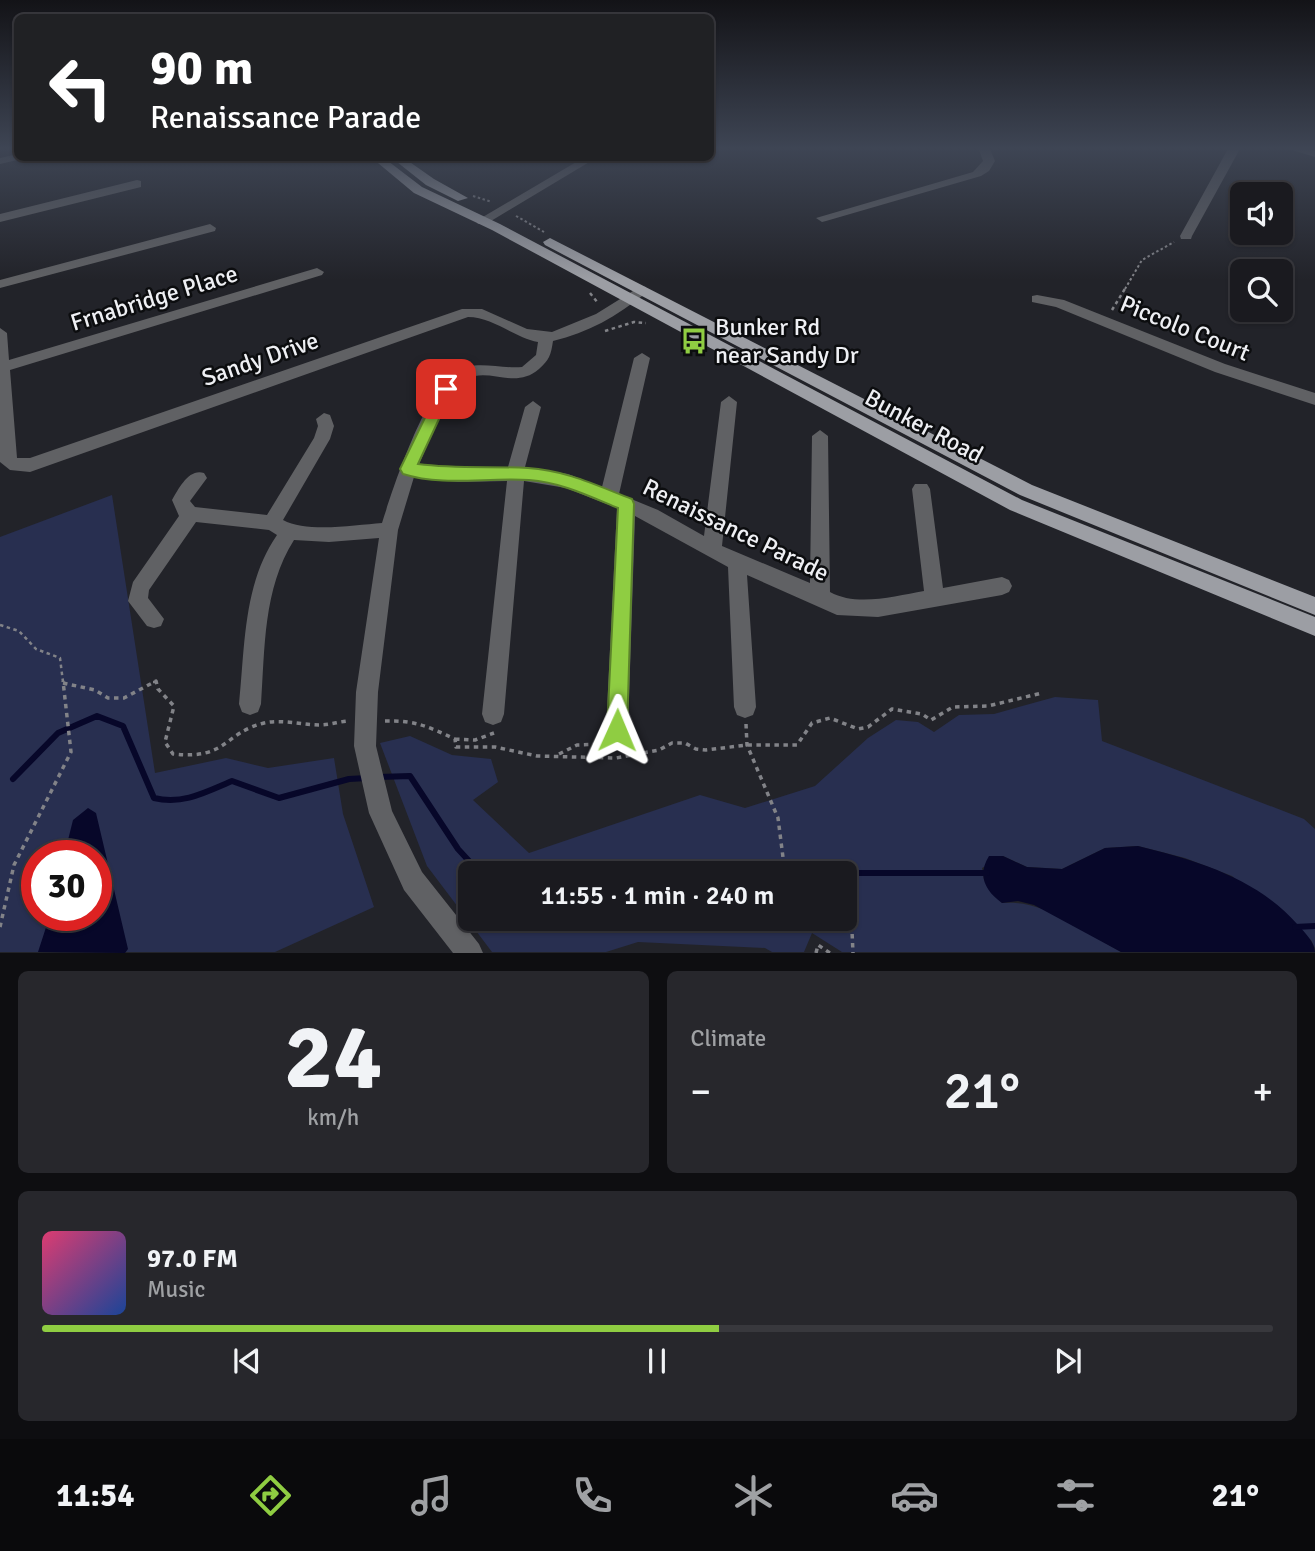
<!DOCTYPE html>
<meta charset="utf-8">
<style>
body{margin:0;font-family:Signika,sans-serif;background:#27272c;color:#f1f3f6;height:100vh;display:flex;flex-direction:column;font-size:26px;white-space:nowrap}
*{box-sizing:border-box;margin:0}
p{font-size:23px;color:#9fa1a4}
.icon{flex:none;width:38px;height:38px;fill:none;stroke:currentColor;stroke-width:2;stroke-linecap:round;stroke-linejoin:round}
.map{position:relative;height:953px;overflow:hidden}
.panel{display:flex;flex-direction:column;gap:18px;padding:18px;background:#0e0e11;flex:1}
.panel>*{flex:none}
.top-card{position:absolute;left:14px;top:14px;width:700px;height:147px;border-radius:10px;box-shadow:0 2px 5px #0004,0 0 0 2px #38383d;background:#202124;color:#fff;overflow:hidden}
.controls{position:absolute;left:1230px;top:182px;display:grid;gap:14px}
.controls a{display:grid;place-items:center;width:63px;height:63px;border-radius:10px;background:#1a1a1f;box-shadow:0 2px 5px #0004,0 0 0 2px #38383d;font-size:35px}
.speed{position:absolute;left:21px;top:840px;display:flex;gap:14px;font-size:35px;font-weight:700;text-align:center}
.speed>*{display:grid;place-content:center;width:91px;height:91px;border-radius:50%;background:#1a1a1f;box-shadow:0 2px 5px #0004,0 0 0 2px #38383d;line-height:1}
.speed .limit{border:10px solid #d22;background:#fff;color:#111}
.pin{position:absolute;display:grid;place-items:center;width:60px;height:60px;color:#fff;margin:-30px;border-radius:14px;box-shadow:0 4px 10px #0006}
.me{position:absolute;width:77px;margin:-38px;rotate:1deg;stroke-linejoin:round;filter:drop-shadow(0 0 5px #0008)}
.turn{display:flex;align-items:center;gap:24px;height:147px;padding:0 21px;font-size:32px}
.turn .icon{width:91px;height:91px;stroke-width:2.5}
.turn b{display:block;font-size:49px;line-height:60px}
.big{font-size:52px;font-weight:600;line-height:1.1}
.panel .widget{flex:1;display:flex;flex-direction:column;justify-content:center;gap:10px;min-width:0;padding:0 24px;border-radius:10px;background:#27272c}
.panel .dial{align-items:center;gap:0}
.dial b{font-size:91px;line-height:1}
.song{display:flex;align-items:center;gap:21px}
.cover{width:84px;height:84px;border-radius:10px;background:linear-gradient(135deg,hsl(340 70% 55%),hsl(220 70% 35%))}
.played{height:7px;border-radius:4px;background:linear-gradient(90deg,#8fcd42 55%,#38383d 55%)}
.keys{display:flex;justify-content:space-around;direction:ltr}
.heat{display:flex;justify-content:space-between;align-items:center;font-size:38px;direction:ltr}
.panel .tiles{flex:1;display:grid;gap:18px;grid-template-columns:1fr 1fr}
.widget:last-child{grid-column:span 2}
.trip{position:absolute;left:458px;top:861px;width:399px;height:70px;border-radius:10px;background:#1a1a1f;box-shadow:0 2px 5px #0004,0 0 0 2px #38383d;font-weight:600;line-height:70px;text-align:center}
.dock{display:flex;height:112px;justify-content:space-around;align-items:center;background:#0a0a0c;color:#9fa1a4}
.dock .icon{width:49px;height:49px}
.dock .on{color:#8fcd42}
.dock b{font-size:32px;color:#f1f3f6}
.map>svg:first-child{display:block}
.green{fill:#282f50;fill-rule:evenodd}
.water{fill:#070729}
.lines{fill:none;stroke-linecap:round;stroke-linejoin:round}
.stream{stroke:#070729;stroke-width:6}
.path-far2{stroke:#828388;stroke-width:2;stroke-dasharray:2.5 2.5;stroke-linecap:butt}
.path-far1{stroke:#828388;stroke-width:2.5;stroke-dasharray:3.5 3.5;stroke-linecap:butt}
.path{stroke:#828388;stroke-width:3.5;stroke-dasharray:4.5 4.5;stroke-linecap:butt}
.minor{fill:#606164;fill-rule:evenodd}
.major{fill:#9c9ea4;fill-rule:evenodd}
.route{fill:#8fcd42;stroke:#5d852b;stroke-width:2}
.labels{text-anchor:middle;dominant-baseline:central;stroke-width:5;stroke-linejoin:round;paint-order:stroke}
.street-label{font-size:24px;fill:#eeeff3;stroke:#0c0d0f}
.poi-label{font-size:24px;fill:#eeeff3;stroke:#0c0d0f;text-anchor:start}
</style>
<div class="map">
<svg width="1315" height="953" viewBox="0 0 1315 953">
<rect width="100%" height="100%" fill="#222329"/>
<!-- green -->
<path class="green" d="M112,495L155,773L226,758L268,768L334,758L343,814L374,907L275,952H0V537ZM37,856H96V915H37Z
M1055,697L1098,700L1102,741L1304,819L1315,829V948L1311,940L1232,876L1185,858L1138,846L1105,848L1062,869L1027,867L1003,856L982,868L984,880L1002,903C1045,899 1085,932 1121,952H842L812,933L804,952H772L765,948L638,942L606,952H492L427,866L380,743L410,736L452,755L491,759L498,782L473,800L529,853L700,795L745,808L815,786L868,738L896,720L918,722L934,732L959,715L994,714ZM471,873H845V919H471Z"/>
<!-- water -->
<path class="water" d="M88,808L96,813L128,949L125,953L38,952L50,915H96V856H64L73,820Z
M1138,846C1196,860 1257,878 1298,925C1305,933 1314,941 1315,952H1121L1034,905L1018,901L1002,903C985,891 977,875 989,856H1003L1027,867L1062,869L1105,848Z"/>
<g class="lines">
<!-- stream -->
<path class="stream" d="M379,777L410,776L458,849L480,873
M13,779L58,733L97,716L123,726L154,798C183,805 206,792 232,781L279,798L349,779L367,778
M706,873H987
M1295,927L1315,926"/>
<!-- path-far2 -->
<path class="path-far2" d="M473,196L492,202
M516,216L544,232
M1125,289L1142,260L1174,242"/>
<!-- path-far1 -->
<path class="path-far1" d="M590,293L598,303
M1112,310L1126,287
M605,331L634,322L646,323
M0,625L19,631L36,649L60,658L63,682
M153,682H156"/>
<!-- path -->
<path class="path" d="M63,683L95,690L108,698H124L156,681L158,689L174,706L165,742L173,754C228,760 223,733 264,723C283,719 301,725 320,725C329,725 338,722 347,721
M385,721C415,720 429,727 455,739L456,747H495L537,756L616,758L659,750L672,743H685L696,749L706,750L747,745H797L812,723L830,718L858,729L868,727L892,709L922,714L931,720L953,707L988,706L1042,693
M746,724L747,745L778,818L785,873
M455,739L475,740L494,733
M559,754L577,745L606,744
M792,919L793,928L830,925L852,931L853,953
M0,927L14,865L71,752L63,681
M816,953L818,945L830,953"/>
<!-- minor -->
<path class="minor" d="M978,147H989L995,161L989,171L981,176L826,221L822,222L816,218L973,172L983,161Z
M1229,147H1241L1192,236L1191,239H1181L1180,236Z
M1282,147H1300L1315,151V157Z
M18,154V158H23L22,159L0,164V158Z
M583,158H596L486,224H478L476,221Z
M137,180L141,181V187L0,222V214Z
M210,224L216,228L215,231L0,288V280Z
M317,268L324,272L322,275L10,370L17,458H30L462,309H482L527,329L552,332L596,314L641,286L646,287V293C617,316 588,333 553,341C551,355 549,360 539,369C515,390 489,367 467,379C445,391 430,441 419,464L458,468L508,467L525,407L533,401L541,407L525,467L568,474L602,487L634,358L642,353L650,358L619,494L658,510L704,536L721,402L729,396L737,402L722,546L810,583L812,436L820,430L828,436L830,592C857,607 895,596 924,591L912,489L915,484H927L930,489L943,588L1002,577L1009,580L1012,586L1009,592L1002,595L878,617L837,615L747,575L756,707L753,715L745,718L737,715L734,707L728,567L635,516L628,730L625,738L617,741L609,738L606,730L617,508L566,488L524,481L504,714L501,722L493,725L485,722L482,714L507,481L458,482L414,477L398,530L378,692L376,746L392,811L422,872L479,944L483,953H453L404,890L369,813L354,746L356,692L379,538L329,542L294,540C263,589 265,648 261,704L258,712L250,715L242,712L239,704C245,647 243,584 277,535L269,530L196,522L149,590L148,598L164,619L161,626L154,628L147,626L128,601L133,582L179,516L172,500C179,488 189,468 204,473L207,478L190,501L195,507L267,515L314,438L318,426L316,419L324,413L330,415L334,426L330,439L283,520C307,533 355,525 382,523C393,488 426,387 458,370C476,360 502,369 522,367L536,355L538,342C513,337 493,317 468,317L30,472L10,470L0,462V328L7,333L9,360Z
M1037,295L1064,300L1225,364L1315,393V405L1215,372L1056,307L1032,302V296Z"/>
<!-- major -->
<path class="major" d="M372,158H384L422,187L500,224L1022,500L1315,617V636L1010,510L492,230L414,193Z
M392,158H404L434,179L468,198L458,201L426,185Z
M550,238L1032,485L1315,597V615L1020,495L545,245L543,242Z"/>
</g>
<!-- sky -->
<linearGradient id="sky" x2="0" y2="1"><stop stop-color="#131317"/><stop offset="0.53" stop-color="#3e4554"/><stop offset="1" stop-color="#3e4554" stop-opacity="0"/></linearGradient>
<rect width="1315" height="280" fill="url(#sky)"/>
<!-- route -->
<path class="route" d="M446,384L453,389L418,464C457,469 490,466 528,468C565,470 598,486 632,499L634,504L627,730L624,737L617,740L610,737L607,730L618,508C589,496 560,482 529,480C487,477 444,487 403,474L400,469L439,389Z"/>
<!-- icons -->
<defs>
<g id="bus-bare" transform="scale(2.1)"><path d="M-5-6H5V4H4V6H2V4H-2V6H-4V4H-5ZM-3.5-4V0h7V-4ZM-3.5 1.2v1.5H-2V1.2ZM2 1.2v1.5H3.5V1.2Z" fill="#8fcd42" stroke="#0c0d0f" stroke-width="2.5" paint-order="stroke"/></g>
</defs>
<g fill-rule="evenodd">
<use href="#bus-bare" x="694" y="341"/>
</g>
<g class="labels">
<!-- street labels -->
<g class="street-label">
<text transform="translate(154 298) rotate(-17)">Frnabridge Place</text>
<text transform="translate(1185 328) rotate(22)">Piccolo Court</text>
<text transform="translate(260 359) rotate(-19)">Sandy Drive</text>
<text transform="translate(924 426) rotate(28)">Bunker Road</text>
<text transform="translate(736 530) rotate(26)">Renaissance Parade</text>
</g>
<!-- poi labels -->
<g class="poi-label">
<text x="715" y="327">Bunker Rd<tspan x="715" dy="28">near Sandy Dr</tspan></text>
</g>
</g>
</svg>
<div class="controls">
<a><svg class="icon" aria-label="sound" viewBox="0 0 24 24"><path d="M4 9h4l5-4v14l-5-4H4zM17 9q2 3 0 6"/></svg></a>
<a><svg class="icon" aria-label="search" viewBox="0 0 24 24"><circle cx="10" cy="10" r="6"/><path d="M15 15l6 6"/></svg></a>
</div>
<div class="speed"><div class="limit">30</div></div>
<div class="pin" style="left:446px;top:389px;background:#d93025"><svg class="icon" aria-label="arrive" viewBox="0 0 24 24"><path d="M6 21V4h12l-3 4 3 4H6"/></svg></div>
<svg class="me" style="left:617px;top:730px" viewBox="-20 -20 40 40"><path d="M0-17L14 15 0 8-14 15z" fill="#8fcd42" stroke="#fff" stroke-width="4"/></svg>
<div class="trip">11:55 · 1 min · 240 m</div>
<div class="top-card">
<div class="turn"><svg class="icon" aria-label="left" viewBox="0 0 24 24"><path d="M17 20v-9H6M10 6l-5 5 5 5"/></svg><div><b>90 m</b>Renaissance Parade</div></div>
</div>
</div>
<section class="panel">
<div class="tiles">
<div class="widget dial"><b>24</b><p>km/h</p></div>
<div class="widget"><p>Climate</p>
<div class="heat"><a>−</a><b class="big">21°</b><a>+</a></div>
</div>
<div class="widget">
<div class="song"><i class="cover"></i><div><b>97.0 FM</b><p>Music</p></div></div>
<div class="played"></div>
<div class="keys"><svg class="icon" aria-label="previous" viewBox="0 0 24 24"><path d="M18 5L8 12l10 7zM5 5v14"/></svg><svg class="icon" aria-label="pause" viewBox="0 0 24 24"><path d="M8 5v14M16 5v14"/></svg><svg class="icon" aria-label="next" viewBox="0 0 24 24"><path d="M6 5l10 7-10 7zM19 5v14"/></svg></div>
</div>
</div>
</section>
<nav class="dock">
<b>11:54</b>
<svg class="icon on" aria-label="directions" viewBox="0 0 24 24"><path d="M12 3l9 9-9 9-9-9zM9 14v-3h6M13 9l2 2-2 2"/></svg>
<svg class="icon" aria-label="music" viewBox="0 0 24 24"><path d="M9 18V5l10-2v13"/><circle cx="6" cy="18" r="3"/><circle cx="16" cy="16" r="3"/></svg>
<svg class="icon" aria-label="phone" viewBox="0 0 24 24"><path d="M5 4h4l2 5-3 2q2 4 5 5l2-3 5 2v4C11 20 4 13 5 4z"/></svg>
<svg class="icon" aria-label="climate" viewBox="0 0 24 24"><path d="M12 3v18M4 7l16 10M4 17L20 7"/></svg>
<svg class="icon" aria-label="car" viewBox="0 0 24 24"><path d="M5 17H2v-5l4-1 3-4h7l3 4 3 1v5h-3M9 17h6M6 11h13"/><circle cx="7" cy="17" r="2"/><circle cx="17" cy="17" r="2"/></svg>
<svg class="icon" aria-label="filters" viewBox="0 0 24 24"><path d="M4 7h16M4 17h16"/><circle cx="9" cy="7" r="2"/><circle cx="15" cy="17" r="2"/></svg>
<b>21°</b>
</nav>
